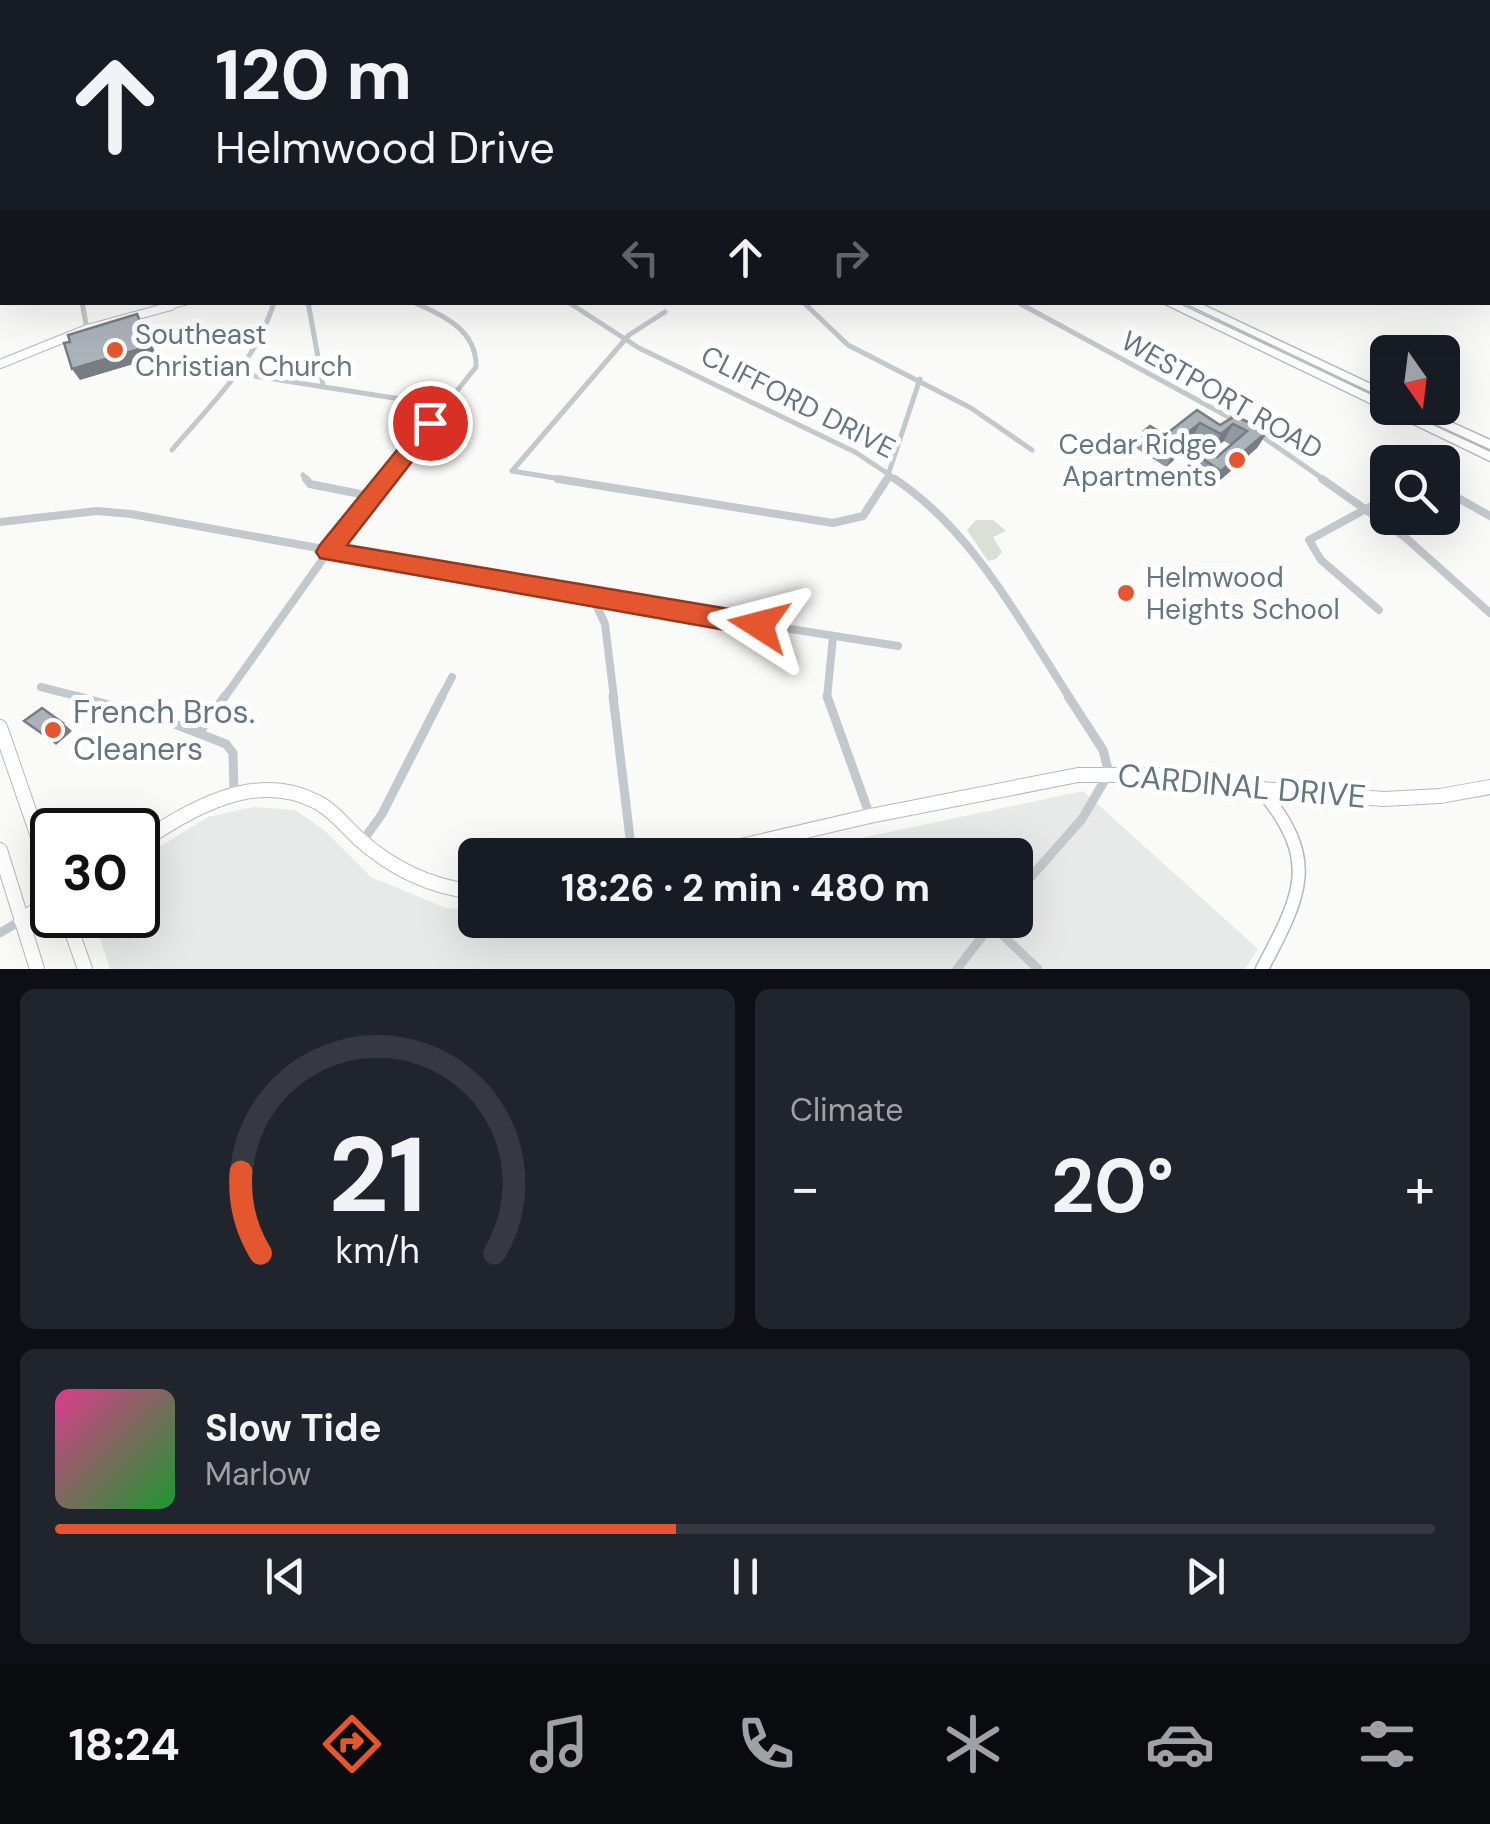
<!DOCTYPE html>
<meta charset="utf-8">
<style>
body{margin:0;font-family:"DM Sans",sans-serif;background:#20242c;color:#f1f3f6;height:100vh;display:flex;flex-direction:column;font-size:38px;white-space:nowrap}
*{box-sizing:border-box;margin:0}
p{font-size:32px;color:#9ea1a6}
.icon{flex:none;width:55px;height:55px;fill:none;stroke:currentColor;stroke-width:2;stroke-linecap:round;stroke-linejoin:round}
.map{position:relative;height:969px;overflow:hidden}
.side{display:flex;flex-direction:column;gap:20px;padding:20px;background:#0d0f14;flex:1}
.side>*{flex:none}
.top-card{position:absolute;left:0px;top:0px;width:1490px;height:305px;box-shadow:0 10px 40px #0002;background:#171b24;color:#f1f3f6;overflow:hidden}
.needle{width:65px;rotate:166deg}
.fabs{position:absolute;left:1370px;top:335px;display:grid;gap:20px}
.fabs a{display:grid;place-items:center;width:90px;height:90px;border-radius:15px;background:#171b24;box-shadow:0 10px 40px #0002;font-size:50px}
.speed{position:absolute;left:30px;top:808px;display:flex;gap:20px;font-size:50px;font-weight:700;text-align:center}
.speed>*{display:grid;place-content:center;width:130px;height:130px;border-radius:50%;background:#171b24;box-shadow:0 10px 40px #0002;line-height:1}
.speed .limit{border:5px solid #111;border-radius:15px;background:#fff;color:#111}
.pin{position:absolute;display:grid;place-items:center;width:85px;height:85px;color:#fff;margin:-42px;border:5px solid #fff;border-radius:50%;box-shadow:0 2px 10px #0007}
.me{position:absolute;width:110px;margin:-55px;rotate:279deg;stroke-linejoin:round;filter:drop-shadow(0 0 8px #0008)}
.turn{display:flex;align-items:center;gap:35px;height:210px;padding:0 50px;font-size:45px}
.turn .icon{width:130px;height:130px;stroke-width:2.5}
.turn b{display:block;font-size:70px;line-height:85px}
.lanes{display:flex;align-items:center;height:95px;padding:0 50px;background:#0003;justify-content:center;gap:50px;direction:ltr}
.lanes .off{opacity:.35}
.big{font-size:75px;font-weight:700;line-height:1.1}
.side .card{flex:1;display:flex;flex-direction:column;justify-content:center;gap:15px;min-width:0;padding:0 35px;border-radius:15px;background:#20242c}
.side .dial{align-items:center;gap:0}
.dial svg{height:260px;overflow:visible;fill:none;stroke:#363941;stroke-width:7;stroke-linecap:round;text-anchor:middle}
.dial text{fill:#f1f3f6;stroke:none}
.song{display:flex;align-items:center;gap:30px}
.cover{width:120px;height:120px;border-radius:15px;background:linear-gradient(135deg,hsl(330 70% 55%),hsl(130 70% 35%))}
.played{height:10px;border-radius:5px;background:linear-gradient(90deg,#e4572e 45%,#363941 45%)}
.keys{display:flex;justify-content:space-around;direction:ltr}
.heat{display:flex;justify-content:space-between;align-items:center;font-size:55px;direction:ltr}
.side .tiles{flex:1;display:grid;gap:20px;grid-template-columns:1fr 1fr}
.card:last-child{grid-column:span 2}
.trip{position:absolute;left:458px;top:838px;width:575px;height:100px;border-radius:15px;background:#171b24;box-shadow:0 10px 40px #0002;font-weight:700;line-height:100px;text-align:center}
.dock{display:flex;height:160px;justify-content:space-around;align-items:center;background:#090b0e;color:#9ea1a6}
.dock .icon{width:70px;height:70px}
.dock .selected{color:#e4572e}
.dock b{font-size:45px;color:#f1f3f6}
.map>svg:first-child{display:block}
.built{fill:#e8e9e9}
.green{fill:#dadfd7}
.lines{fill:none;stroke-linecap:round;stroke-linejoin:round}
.secondary-far2-casing{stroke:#b3babf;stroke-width:8}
.secondary-far1-casing{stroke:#b3babf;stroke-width:10}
.secondary-casing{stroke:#b3babf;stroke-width:15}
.primary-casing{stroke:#b5babe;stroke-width:16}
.highway-casing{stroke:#b4b9bd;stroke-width:3}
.street-far2{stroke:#c3c8cc;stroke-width:5}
.street-far1{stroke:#c3c8cc;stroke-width:8}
.street{stroke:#c3c8cc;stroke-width:9}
.secondary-far2{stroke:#fff;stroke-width:6}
.secondary-far1{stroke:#fff;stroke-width:8}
.secondary{stroke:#fff;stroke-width:12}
.primary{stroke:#fff;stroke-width:14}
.highway{fill:#fff;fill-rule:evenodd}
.wall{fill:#929a9f}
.shaded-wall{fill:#777d82}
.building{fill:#aab3b9;stroke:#777d82;stroke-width:2.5}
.route{fill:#e4572e;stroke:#94391e;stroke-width:2.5}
.poi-dot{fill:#e4572e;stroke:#fff;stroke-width:4}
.labels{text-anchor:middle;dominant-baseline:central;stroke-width:10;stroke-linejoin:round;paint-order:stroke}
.poi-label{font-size:28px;fill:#657683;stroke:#fff;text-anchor:start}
.street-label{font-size:28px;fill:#657683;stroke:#fff}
.near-poi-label{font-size:32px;fill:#657683;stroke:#fff;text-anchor:start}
.near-street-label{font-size:32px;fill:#657683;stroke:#fff}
</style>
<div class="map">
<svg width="1490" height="969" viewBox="0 0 1490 969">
<rect width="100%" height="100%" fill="#fafaf8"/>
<!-- built -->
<path class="built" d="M1083,791L1258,949L1245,969H110L92,915H138V860L208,817L254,807L295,810L324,830L371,877L446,908L475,910V920H1015V855H780Z"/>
<!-- green -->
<path class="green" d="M976,520H993L1006,531L993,537L1002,552L996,559L988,561L967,530Z"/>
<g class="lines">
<!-- secondary-far2 casing -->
<g class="secondary-far2-casing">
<path id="secondary-far2" d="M162,308L184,302"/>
</g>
<!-- secondary-far1 casing -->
<g class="secondary-far1-casing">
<path id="secondary-far1" d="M0,364L87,329L171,306"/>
</g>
<!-- secondary casing -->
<g class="secondary-casing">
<path id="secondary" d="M1262,791C1320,861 1301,895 1262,969"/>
</g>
<!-- primary casing -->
<g class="primary-casing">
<path id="primary" d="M0,727L52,877
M138,844C189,810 255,769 317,802C333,810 345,826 358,838C391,868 430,887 475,892
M0,850L37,969
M702,855L870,816L1078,775H1158L1260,789L1384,799L1440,796L1490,787
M66,915L85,969
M21,920L52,900"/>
</g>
<!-- highway casing -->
<g class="highway-casing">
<path id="highway" d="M1161,302H1175L1388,403V408H1396L1490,452V461Z
M1183,302H1197L1388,392V400Z
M1406,408H1420L1490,440V449L1407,411Z"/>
</g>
<!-- street-far2 -->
<path class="street-far2" d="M82,302L87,329
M308,302L323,385
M568,302L639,348L855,452L899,481
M803,302L848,345L971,408L1032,450
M1017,302L1236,421
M235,373L445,406
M1260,435L1326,481
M172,450C211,404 257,361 274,302
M512,471L573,481
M512,471L629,335L665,312
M303,475L308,481
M385,481L476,367C477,330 443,315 413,302
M886,481L920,379"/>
<!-- street-far1 -->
<path class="street-far1" d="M306,479L310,484L370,496
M558,479L833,523L863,516L887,479
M895,479C973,531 1020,621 1070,698
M1322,479L1406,538L1490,613
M1442,489L1490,516
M0,522L97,511L131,514L593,598L605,624L614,698
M594,598L898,646
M1379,610L1321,560L1309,540L1388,497
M41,687L84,698
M224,698L328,552L387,479
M441,698L452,677
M827,698L833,637"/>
<!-- street -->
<path class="street" d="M75,696L159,718L226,744L233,753L234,793
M613,696L632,855
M827,696L870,816
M199,733L225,696
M362,842L382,814L442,696
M1015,895L1082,819L1109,773L1103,750L1068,696
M992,925L1038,969
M0,933L20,921
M957,969L995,920"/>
<!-- secondary-far2 -->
<use href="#secondary-far2" class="secondary-far2"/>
<!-- secondary-far1 -->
<use href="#secondary-far1" class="secondary-far1"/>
<!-- secondary -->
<use href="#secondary" class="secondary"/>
<!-- primary -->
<use href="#primary" class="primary"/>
<!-- highway -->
<use href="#highway" class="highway"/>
</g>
<!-- wall -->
<path class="wall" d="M1197,410L1220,425L1235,416L1268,431L1257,448L1211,488L1185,470L1194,453L1217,457L1231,445L1224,441L1211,451L1191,440L1179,450L1173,461L1166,467L1136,448L1144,431L1165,435Z"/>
<!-- shaded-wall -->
<path class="shaded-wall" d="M137,314L144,325L157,357L80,380L72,369Z
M1200,423L1191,440L1179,450L1173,461L1166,467L1175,450L1177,441Z
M1233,424L1224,441L1211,451L1221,434Z
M1268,431L1257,448L1211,488L1221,471Z
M63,723L72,731L56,745L47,737Z"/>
<!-- building -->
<path class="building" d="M137,314L150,346L72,369L64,343L70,342L68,335Z
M1197,410L1220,425L1235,416L1268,431L1221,471L1194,453L1200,448L1217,457L1247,431L1233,424L1221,434L1200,423L1177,441L1182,444L1175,450L1144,431L1150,426L1165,435Z
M42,708L63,723L47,737L24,721Z"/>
<!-- sky -->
<linearGradient id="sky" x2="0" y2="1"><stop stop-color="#96bcdc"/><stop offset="0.56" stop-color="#fdfdfc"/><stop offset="1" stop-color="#fdfdfc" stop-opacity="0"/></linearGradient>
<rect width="1490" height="304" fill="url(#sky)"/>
<!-- route -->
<path class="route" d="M430,416L438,418L441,423L438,428L347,545L759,614L768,617L772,625L768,633L759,636L320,558L316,552L320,545L423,418Z"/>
<!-- markers -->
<g class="poi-dot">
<circle cx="115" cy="350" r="10"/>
<circle cx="1237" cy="460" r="10"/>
<circle cx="1126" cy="593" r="10"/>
<circle cx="53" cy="730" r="10"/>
</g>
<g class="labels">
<!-- poi labels -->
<g class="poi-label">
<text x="135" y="334">Southeast<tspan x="135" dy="32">Christian Church</tspan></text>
<text x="1217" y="444" text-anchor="end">Cedar Ridge<tspan x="1217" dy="32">Apartments</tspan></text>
<text x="1146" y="577">Helmwood<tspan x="1146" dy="32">Heights School</tspan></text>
</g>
<!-- street labels -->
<g class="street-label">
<text transform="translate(1222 395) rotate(30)">WESTPORT ROAD</text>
<text transform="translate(798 402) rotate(27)">CLIFFORD DRIVE</text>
</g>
<!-- near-poi labels -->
<g class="near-poi-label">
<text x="73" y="712">French Bros.<tspan x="73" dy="37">Cleaners</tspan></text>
</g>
<!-- near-street labels -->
<g class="near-street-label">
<text transform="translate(1242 786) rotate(5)">CARDINAL DRIVE</text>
</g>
</g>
</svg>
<div class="fabs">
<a><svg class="needle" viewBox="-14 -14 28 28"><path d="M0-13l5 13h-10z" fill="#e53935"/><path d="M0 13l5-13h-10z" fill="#9ea1a6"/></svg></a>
<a><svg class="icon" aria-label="search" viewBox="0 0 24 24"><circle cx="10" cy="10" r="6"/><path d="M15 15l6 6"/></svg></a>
</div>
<div class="speed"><div class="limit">30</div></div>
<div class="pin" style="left:430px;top:423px;background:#d93025"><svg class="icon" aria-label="arrive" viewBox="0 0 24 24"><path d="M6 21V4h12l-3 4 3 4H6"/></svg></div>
<svg class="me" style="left:759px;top:625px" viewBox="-20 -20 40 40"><path d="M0-17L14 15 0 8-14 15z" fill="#e4572e" stroke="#fff" stroke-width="4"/></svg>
<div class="trip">18:26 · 2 min · 480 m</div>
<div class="top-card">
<div class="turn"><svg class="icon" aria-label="ahead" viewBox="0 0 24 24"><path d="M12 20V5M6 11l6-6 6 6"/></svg><div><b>120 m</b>Helmwood Drive</div></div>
<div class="lanes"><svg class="icon off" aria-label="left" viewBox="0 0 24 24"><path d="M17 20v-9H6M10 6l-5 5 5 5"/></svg><svg class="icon" aria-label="ahead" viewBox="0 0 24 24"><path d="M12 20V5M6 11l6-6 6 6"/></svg><svg class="icon off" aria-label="right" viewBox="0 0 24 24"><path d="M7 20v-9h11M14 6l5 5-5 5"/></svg></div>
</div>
</div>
<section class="side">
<div class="tiles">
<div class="card dial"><svg viewBox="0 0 100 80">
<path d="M14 69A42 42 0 1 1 86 69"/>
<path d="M14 69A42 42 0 0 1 8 44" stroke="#e4572e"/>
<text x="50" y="56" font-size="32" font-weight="700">21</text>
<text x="50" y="72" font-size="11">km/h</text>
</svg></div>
<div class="card"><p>Climate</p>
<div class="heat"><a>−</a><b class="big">20°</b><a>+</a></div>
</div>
<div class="card">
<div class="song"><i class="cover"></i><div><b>Slow Tide</b><p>Marlow</p></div></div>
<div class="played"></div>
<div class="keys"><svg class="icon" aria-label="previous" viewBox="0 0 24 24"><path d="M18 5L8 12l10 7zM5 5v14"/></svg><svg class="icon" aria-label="pause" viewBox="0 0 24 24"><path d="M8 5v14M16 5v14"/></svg><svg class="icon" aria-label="next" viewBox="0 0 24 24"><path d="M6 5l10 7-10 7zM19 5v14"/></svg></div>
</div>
</div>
</section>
<nav class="dock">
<b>18:24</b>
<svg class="icon selected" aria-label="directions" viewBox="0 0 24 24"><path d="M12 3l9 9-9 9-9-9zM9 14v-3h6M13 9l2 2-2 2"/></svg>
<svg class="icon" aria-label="music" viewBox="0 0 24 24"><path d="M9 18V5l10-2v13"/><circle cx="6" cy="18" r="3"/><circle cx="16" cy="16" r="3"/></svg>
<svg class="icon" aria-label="phone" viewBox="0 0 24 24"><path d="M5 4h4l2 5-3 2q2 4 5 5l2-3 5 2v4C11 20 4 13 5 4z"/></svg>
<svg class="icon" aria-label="climate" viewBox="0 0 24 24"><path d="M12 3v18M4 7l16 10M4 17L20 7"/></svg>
<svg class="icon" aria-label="car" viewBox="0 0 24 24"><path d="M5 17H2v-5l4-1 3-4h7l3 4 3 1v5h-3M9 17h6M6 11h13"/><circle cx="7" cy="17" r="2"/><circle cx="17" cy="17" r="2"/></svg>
<svg class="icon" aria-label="filters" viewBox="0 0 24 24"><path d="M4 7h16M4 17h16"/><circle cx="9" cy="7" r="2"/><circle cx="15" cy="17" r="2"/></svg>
</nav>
